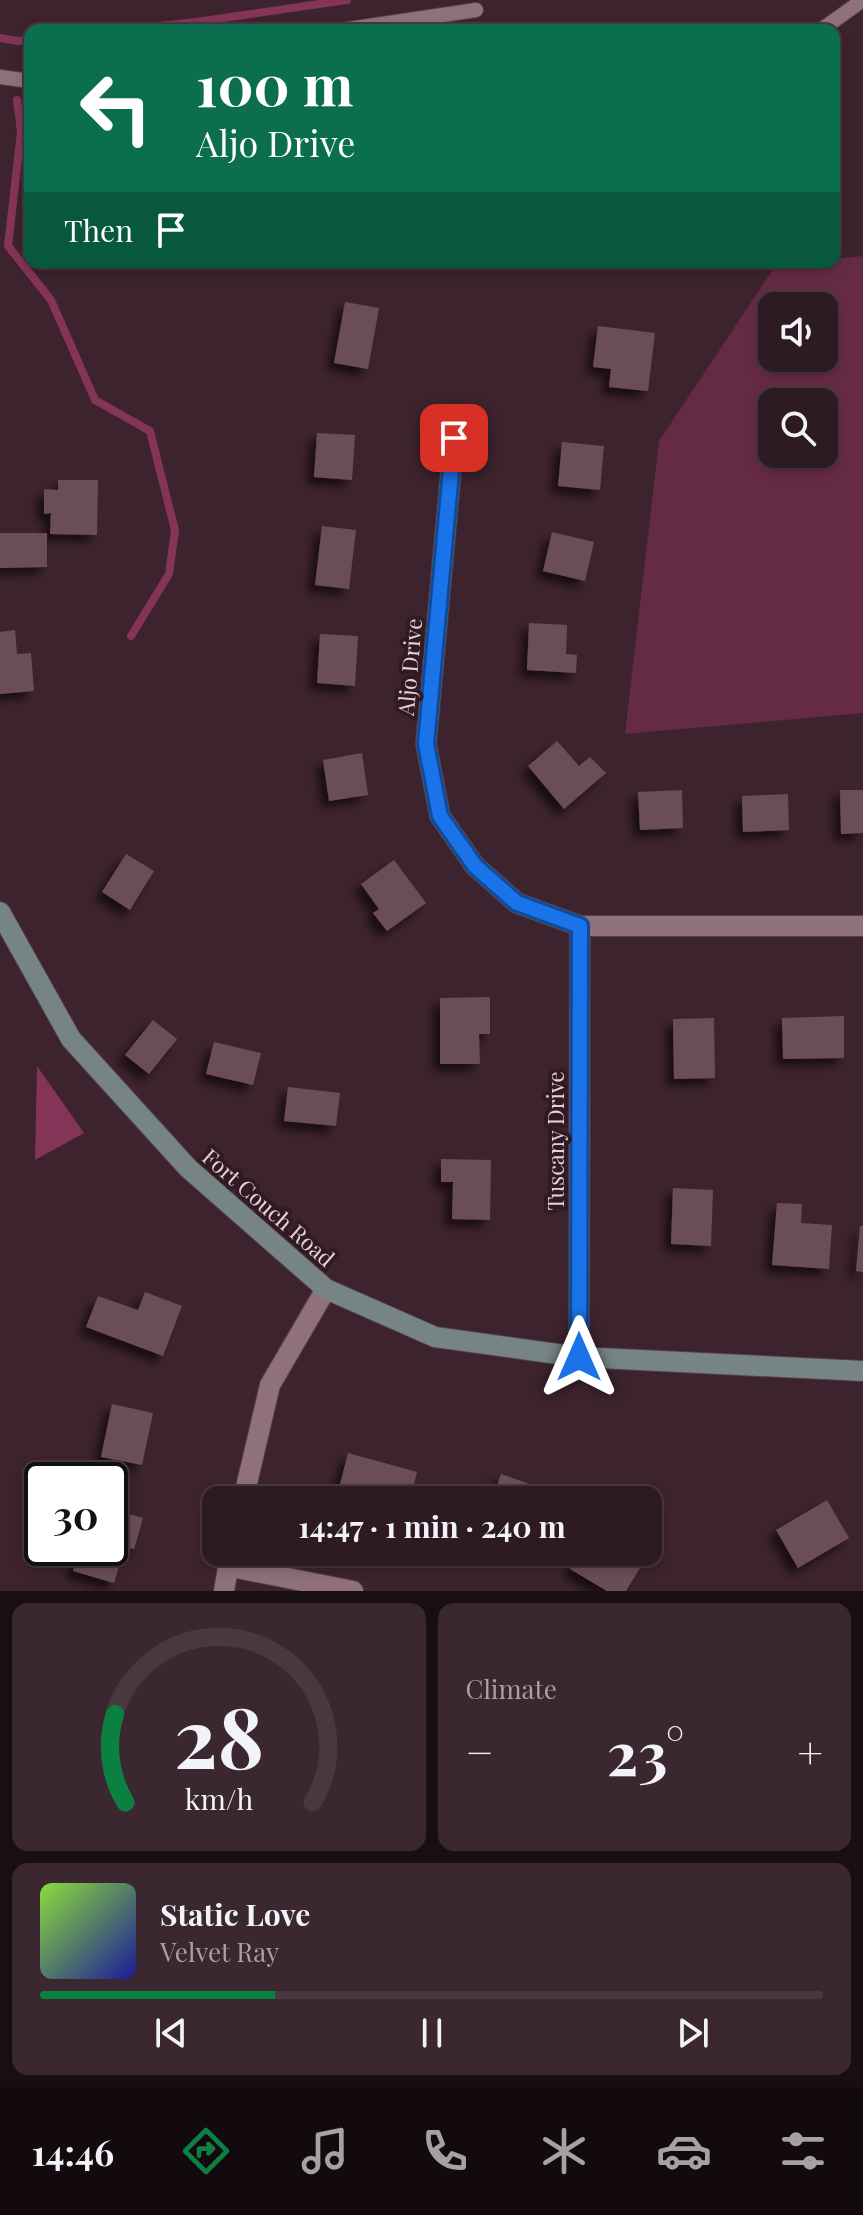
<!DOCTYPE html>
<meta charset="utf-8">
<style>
body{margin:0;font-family:"Playfair Display",serif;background:#3a272f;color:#f1f3f6;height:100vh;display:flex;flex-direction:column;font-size:30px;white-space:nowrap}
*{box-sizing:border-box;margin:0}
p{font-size:26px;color:#a7a1a5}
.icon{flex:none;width:44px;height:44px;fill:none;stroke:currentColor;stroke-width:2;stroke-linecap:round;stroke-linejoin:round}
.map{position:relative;height:1591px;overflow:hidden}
.details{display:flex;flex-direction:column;gap:12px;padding:12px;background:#190e13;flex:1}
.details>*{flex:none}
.guide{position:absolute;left:24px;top:24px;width:816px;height:244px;border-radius:16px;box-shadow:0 4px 12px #0003,0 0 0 2px #493840;background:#0b6e4f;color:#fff;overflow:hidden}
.tools{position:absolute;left:758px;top:292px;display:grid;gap:16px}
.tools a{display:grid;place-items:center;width:80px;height:80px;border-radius:16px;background:#2e1a22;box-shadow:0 4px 12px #0003,0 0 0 2px #493840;font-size:40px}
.speed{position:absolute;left:24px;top:1462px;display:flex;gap:16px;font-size:40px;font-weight:700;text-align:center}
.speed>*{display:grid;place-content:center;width:104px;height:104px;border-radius:50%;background:#2e1a22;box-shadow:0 4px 12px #0003,0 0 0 2px #493840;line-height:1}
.speed .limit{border:4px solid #111;border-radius:12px;background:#fff;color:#111}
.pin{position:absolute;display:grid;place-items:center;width:68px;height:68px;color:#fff;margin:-34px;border-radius:16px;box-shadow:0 4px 12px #0006}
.me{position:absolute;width:88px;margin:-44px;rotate:0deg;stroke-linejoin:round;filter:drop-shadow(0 0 6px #0008)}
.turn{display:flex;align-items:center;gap:28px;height:168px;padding:0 40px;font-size:36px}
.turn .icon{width:104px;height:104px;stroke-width:2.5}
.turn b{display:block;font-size:56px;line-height:68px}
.then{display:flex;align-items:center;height:76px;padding:0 40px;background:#0003;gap:16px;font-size:30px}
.big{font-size:60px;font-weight:700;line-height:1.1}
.details .widget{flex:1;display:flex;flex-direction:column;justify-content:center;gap:12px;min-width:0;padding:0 28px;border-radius:16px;background:#3a272f}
.details .dial{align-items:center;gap:0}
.dial svg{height:208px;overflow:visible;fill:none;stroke:#493840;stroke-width:7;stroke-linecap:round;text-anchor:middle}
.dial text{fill:#f1f3f6;stroke:none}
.song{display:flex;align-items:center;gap:24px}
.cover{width:96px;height:96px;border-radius:12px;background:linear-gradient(135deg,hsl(90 70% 55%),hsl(240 70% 35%))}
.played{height:8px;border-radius:4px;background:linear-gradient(90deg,#0b8043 30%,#493840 30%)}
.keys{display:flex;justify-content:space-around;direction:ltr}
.heat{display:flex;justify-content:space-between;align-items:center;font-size:44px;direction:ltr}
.details .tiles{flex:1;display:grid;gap:12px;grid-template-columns:1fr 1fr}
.widget:last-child{grid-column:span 2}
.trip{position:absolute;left:202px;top:1486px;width:460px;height:80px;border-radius:16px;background:#2e1a22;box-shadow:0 4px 12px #0003,0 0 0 2px #493840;font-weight:700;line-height:80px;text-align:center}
.menu{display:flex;height:128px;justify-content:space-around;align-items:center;background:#120a0e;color:#a7a1a5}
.menu .icon{width:56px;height:56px}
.menu .selected{color:#0b8043}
.menu b{font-size:36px;color:#f1f3f6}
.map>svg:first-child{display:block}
.green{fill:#662b44;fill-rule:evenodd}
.water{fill:#843457}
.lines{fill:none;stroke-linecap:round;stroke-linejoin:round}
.stream{stroke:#843457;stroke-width:8}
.building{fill:#6b4e58;filter:url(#shadow)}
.lane-casing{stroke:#553f48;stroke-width:16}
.street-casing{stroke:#553f48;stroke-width:22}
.secondary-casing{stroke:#553f48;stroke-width:22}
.lane{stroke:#8f707b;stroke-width:14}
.street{stroke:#8f707b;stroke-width:20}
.secondary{stroke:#778486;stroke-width:20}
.route-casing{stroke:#114b97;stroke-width:20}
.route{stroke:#1a73e8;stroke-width:14}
.labels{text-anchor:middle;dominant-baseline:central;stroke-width:8;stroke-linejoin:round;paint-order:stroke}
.street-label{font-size:22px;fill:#e3d2d7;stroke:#321a23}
</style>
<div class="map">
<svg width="863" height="1591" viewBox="0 0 863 1591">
<defs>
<filter id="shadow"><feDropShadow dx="-7" dy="7" stdDeviation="4" flood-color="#0009"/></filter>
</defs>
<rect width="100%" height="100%" fill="#3d232d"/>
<!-- green -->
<path class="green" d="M863,256V713L625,734L659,441L776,265L834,262V259ZM772,306H824V358H772ZM772,402H824V454H772Z"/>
<!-- water -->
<path class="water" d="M37,1066L84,1133L35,1160Z"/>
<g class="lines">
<!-- stream -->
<path class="stream" d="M124,30L196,22L347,0
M0,38L18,41L30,40
M17,100L21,132L8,246L51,300L95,400L150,431L175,530L169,574L131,636"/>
</g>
<!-- building -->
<path class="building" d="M345,302L379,308L368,369L334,363Z
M598,326L655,333L648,391L609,387L611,369L593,367Z
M317,433L355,435L352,480L314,477Z
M562,442L604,446L600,490L558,486Z
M58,480H98L97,535L50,534L51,513L44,514V489L58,490Z
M322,526L356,530L349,589L315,585Z
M552,532L594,542L585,581L543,571Z
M0,533H47V567L0,568Z
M529,623L567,625L566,654L577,655L576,673L527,670Z
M15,630L17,654L31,653L34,691L0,694V632Z
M320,634L358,636L355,686L317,683Z
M557,741L579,766L590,757L606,773L564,809L528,766Z
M362,753L368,795L329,801L323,760Z
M682,790L683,828L640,830L638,792Z
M840,790H863V833L841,834Z
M788,794L789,830L743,832L742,796Z
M126,854L154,871L130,910L102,892Z
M394,860L426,903L387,931L373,913L379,909L361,884Z
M490,997V1034H479L480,1064H440V998Z
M844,1016V1058L783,1059L782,1018Z
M714,1018L715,1078L674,1079L673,1019Z
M153,1020L177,1039L149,1074L125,1055Z
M214,1042L261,1053L253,1085L206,1074Z
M288,1087L340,1093L336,1126L284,1121Z
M441,1159L491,1160L490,1220L452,1219L453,1182H441Z
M673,1188L713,1190L711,1246L671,1244Z
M777,1203L802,1204L801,1223L832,1225L829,1269L772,1265Z
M860,1226H863V1272L856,1271Z
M145,1292L182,1306L163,1356L86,1327L98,1296L138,1310Z
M112,1404L153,1413L142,1465L101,1457Z
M348,1453L417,1472L410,1500H367L338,1492Z
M501,1474L532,1485L527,1500H467L473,1484L495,1492Z
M827,1500L849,1538L798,1568L776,1530Z
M110,1509L143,1518L134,1549L125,1547L114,1583L73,1571L78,1554L61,1549L110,1548Z
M580,1552H624L643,1563L626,1591H607L570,1569Z"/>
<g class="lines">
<!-- lane casing -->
<g class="lane-casing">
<path id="lane" d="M342,30L476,10
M821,30L863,0
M0,77L30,81"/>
</g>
<!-- street casing -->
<g class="street-casing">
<path id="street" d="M454,438L426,744L440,816L475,866L517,903L580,926H863
M579,1357L580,926
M243,1500L270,1385L326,1289
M227,1566L353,1591
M224,1591L230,1556"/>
</g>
<!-- secondary casing -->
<g class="secondary-casing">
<path id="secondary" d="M0,912L71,1039L188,1168L326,1289L435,1337L579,1357L863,1371"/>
</g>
<!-- lane -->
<use href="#lane" class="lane"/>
<!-- street -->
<use href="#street" class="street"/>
<!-- secondary -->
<use href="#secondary" class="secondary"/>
</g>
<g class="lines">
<!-- route casing -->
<g class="route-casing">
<path id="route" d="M454,438L426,744L440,816L475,866L517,903L580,926L579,1357"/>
</g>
<!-- route -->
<use href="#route" class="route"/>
</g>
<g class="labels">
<!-- street labels -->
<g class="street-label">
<text transform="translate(409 667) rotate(-85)">Aljo Drive</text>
<text transform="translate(555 1141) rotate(-90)">Tuscany Drive</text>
<text transform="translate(269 1207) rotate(41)">Fort Couch Road</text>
</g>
</g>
</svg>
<div class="tools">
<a><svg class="icon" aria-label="sound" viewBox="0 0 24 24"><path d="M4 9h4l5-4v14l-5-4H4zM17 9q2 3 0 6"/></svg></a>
<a><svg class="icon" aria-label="search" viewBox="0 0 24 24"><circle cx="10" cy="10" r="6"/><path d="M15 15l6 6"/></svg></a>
</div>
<div class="speed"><div class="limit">30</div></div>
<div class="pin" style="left:454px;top:438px;background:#d93025"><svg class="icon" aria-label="arrive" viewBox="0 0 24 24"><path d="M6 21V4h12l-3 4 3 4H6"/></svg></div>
<svg class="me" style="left:579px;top:1357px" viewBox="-20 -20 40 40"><path d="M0-17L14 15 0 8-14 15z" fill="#1a73e8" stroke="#fff" stroke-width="4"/></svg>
<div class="trip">14:47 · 1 min · 240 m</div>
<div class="guide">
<div class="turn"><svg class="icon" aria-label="left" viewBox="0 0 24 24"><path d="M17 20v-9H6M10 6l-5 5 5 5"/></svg><div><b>100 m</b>Aljo Drive</div></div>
<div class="then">Then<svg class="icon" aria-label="arrive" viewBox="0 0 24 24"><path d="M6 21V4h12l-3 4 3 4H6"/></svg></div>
</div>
</div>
<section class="details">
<div class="tiles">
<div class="widget dial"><svg viewBox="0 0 100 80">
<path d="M14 69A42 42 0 1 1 86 69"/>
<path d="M14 69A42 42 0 0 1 10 35" stroke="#0b8043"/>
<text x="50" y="56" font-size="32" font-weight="700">28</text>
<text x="50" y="72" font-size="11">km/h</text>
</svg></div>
<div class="widget"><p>Climate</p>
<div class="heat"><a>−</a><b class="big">23°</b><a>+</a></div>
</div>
<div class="widget">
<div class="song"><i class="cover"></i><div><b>Static Love</b><p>Velvet Ray</p></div></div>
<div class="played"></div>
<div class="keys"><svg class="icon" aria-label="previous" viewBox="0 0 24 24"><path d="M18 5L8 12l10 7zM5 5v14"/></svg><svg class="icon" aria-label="pause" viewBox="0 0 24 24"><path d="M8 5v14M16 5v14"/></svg><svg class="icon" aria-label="next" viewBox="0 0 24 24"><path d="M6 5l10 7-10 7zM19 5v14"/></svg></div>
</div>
</div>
</section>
<nav class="menu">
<b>14:46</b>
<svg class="icon selected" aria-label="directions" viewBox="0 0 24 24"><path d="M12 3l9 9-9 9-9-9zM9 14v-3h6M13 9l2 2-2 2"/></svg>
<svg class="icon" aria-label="music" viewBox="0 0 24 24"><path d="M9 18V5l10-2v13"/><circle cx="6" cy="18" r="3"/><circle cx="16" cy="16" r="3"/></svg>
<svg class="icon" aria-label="phone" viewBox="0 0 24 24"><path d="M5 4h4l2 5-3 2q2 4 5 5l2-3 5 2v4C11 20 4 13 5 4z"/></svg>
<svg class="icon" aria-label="climate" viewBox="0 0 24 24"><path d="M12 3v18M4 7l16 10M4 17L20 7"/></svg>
<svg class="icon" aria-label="car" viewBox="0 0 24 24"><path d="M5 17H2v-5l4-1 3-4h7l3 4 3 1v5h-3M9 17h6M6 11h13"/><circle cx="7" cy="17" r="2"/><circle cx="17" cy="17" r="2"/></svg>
<svg class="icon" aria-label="filters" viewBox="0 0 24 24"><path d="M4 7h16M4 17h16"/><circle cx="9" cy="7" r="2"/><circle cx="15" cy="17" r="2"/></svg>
</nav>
